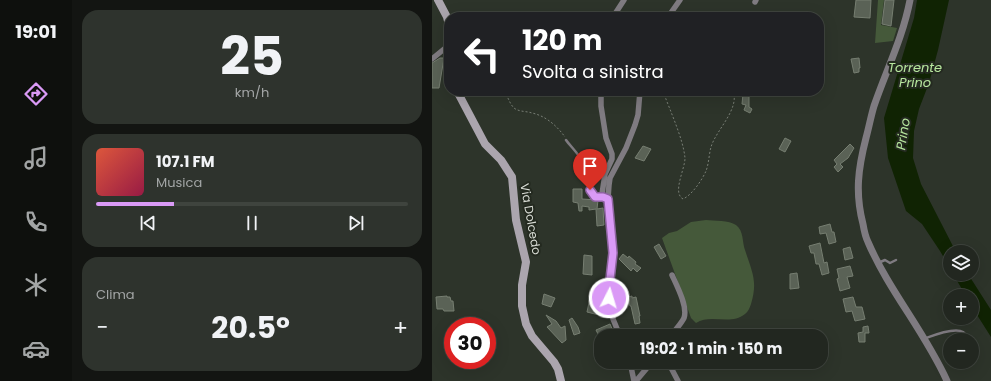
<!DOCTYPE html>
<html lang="it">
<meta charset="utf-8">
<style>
body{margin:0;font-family:Poppins,sans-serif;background:#2e332d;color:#f1f3f6;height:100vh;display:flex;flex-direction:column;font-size:15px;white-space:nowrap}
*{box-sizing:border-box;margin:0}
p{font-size:13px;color:#a2a5a5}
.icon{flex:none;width:22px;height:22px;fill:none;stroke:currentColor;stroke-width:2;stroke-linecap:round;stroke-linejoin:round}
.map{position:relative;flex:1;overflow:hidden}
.side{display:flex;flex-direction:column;gap:10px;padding:10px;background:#131512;width:360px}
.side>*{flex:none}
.guide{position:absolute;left:12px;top:12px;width:380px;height:84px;border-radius:16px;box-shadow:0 4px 16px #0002,0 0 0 1px #3f443e;background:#202124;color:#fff;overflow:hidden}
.fabs{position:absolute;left:511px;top:245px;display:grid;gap:8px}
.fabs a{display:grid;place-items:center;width:36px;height:36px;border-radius:50%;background:#222720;box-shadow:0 4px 16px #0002,0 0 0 1px #3f443e;font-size:20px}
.speed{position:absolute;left:12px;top:317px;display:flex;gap:8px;font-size:20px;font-weight:700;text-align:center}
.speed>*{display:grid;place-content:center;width:52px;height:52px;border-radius:50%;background:#222720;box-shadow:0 4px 16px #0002,0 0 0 1px #3f443e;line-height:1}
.speed .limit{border:6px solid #d22;background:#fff;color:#111}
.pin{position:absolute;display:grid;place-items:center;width:34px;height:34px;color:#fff;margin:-41px -17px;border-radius:50% 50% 50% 0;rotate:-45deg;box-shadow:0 0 4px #0007}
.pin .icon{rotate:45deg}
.me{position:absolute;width:44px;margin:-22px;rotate:5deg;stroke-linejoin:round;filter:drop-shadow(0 0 3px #0008)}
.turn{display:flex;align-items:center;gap:14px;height:84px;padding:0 12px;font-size:18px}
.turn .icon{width:52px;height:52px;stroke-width:2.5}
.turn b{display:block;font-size:28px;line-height:34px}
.big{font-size:30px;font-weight:700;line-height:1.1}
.side .tile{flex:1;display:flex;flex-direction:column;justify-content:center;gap:6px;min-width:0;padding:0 14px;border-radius:16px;background:#2e332d}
.side .dial{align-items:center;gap:0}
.dial b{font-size:52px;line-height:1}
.song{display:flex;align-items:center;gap:12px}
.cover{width:48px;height:48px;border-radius:6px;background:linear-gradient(135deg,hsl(10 70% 55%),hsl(340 70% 35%))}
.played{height:4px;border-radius:2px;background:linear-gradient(90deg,#da9af6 25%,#3f443e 25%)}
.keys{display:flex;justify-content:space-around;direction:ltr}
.heat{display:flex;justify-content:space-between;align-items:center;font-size:22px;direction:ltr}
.trip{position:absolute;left:162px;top:329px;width:234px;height:40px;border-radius:16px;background:#222720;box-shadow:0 4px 16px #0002,0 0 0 1px #3f443e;font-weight:700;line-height:40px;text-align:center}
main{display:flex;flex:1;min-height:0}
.tab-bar{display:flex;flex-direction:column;width:72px;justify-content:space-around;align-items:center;background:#0e100d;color:#a2a5a5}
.tab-bar .icon{width:28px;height:28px}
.tab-bar .active{color:#da9af6}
.tab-bar b{font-size:18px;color:#f1f3f6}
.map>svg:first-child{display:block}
.green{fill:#45593a}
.water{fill:#102303}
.building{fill:#5a6256;stroke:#767e71}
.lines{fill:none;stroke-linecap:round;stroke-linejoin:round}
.path{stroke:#797f76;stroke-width:1;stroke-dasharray:2 2;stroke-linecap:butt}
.service{stroke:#7f7b81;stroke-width:2.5}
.minor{stroke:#7f7b81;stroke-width:5.5}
.tertiary{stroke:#7f7b81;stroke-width:7}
.secondary{stroke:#aba5ae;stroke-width:8}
.route-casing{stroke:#8e64a0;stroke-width:10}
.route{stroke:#da9af6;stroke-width:7}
.labels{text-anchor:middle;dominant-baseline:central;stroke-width:4;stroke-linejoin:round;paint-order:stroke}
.street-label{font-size:12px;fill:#d9ddd6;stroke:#242a20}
.water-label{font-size:13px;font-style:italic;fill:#b7e69e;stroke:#242a20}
</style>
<main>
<nav class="tab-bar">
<b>19:01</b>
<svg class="icon active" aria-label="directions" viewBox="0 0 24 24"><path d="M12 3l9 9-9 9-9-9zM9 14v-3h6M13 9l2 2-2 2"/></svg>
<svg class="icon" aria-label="music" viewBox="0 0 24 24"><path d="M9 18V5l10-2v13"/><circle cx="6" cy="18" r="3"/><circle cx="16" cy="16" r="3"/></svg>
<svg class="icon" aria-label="phone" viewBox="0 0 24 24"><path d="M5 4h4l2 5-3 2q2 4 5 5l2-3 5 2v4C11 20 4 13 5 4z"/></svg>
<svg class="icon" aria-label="climate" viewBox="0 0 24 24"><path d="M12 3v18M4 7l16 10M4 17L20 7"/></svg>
<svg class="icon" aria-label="car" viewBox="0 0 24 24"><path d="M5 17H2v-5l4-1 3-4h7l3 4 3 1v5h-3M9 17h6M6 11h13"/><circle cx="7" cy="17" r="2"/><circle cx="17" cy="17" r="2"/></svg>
</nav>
<section class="side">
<div class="tile dial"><b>25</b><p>km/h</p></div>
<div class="tile">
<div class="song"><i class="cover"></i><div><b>107.1 FM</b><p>Musica</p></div></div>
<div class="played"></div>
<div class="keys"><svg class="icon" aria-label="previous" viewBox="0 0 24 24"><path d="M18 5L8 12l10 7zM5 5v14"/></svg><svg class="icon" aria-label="pause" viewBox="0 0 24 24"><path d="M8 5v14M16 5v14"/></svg><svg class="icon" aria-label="next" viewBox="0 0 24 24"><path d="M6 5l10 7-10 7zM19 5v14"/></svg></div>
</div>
<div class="tile"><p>Clima</p>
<div class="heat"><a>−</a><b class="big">20.5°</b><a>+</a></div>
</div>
</section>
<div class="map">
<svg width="559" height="381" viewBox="0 0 559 381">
<rect width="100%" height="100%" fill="#2d342a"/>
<!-- green -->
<path class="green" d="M446,0H452L449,25L465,28L461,41L443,43Z
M274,220C282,221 297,220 304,225C312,231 310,242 313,250C320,272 326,281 319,304C318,307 316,312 313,314C298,326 279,313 264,323L259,318L230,238L237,233L245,231L259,222Z"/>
<!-- water -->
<path class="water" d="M485,0H517L506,50L497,83L487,109L482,131L481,158L489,184L524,252H518V268L508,251L490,224L474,211L456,158L452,118L482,18Z
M521,274H536L559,310V337L540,307V296H534Z"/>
<!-- building -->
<path class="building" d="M424,0H439L438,18L422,17Z
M453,0H462L459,26L450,24Z
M8,58H12L7,88H0V63Z
M427,58L428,68H427V72L422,73L419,59Z
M312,91H317V107L320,109L318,113L312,110L314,105L310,104L311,94H312Z
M353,138L359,141L353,152L347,149Z
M418,144L422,148L416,158L408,164L411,167L406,172L402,167L405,164L402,160Z
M211,146L219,149L212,161L203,158Z
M141,189H150V199L166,200L165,209L171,208L172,225L165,226L164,209L157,210V207L150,206V211H147L146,203L141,202Z
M398,224L400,232H402L404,242L397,244L394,233L388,234L387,227Z
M388,243L392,263L395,262L397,273L390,275L387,264H384L382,253H379L377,246Z
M227,244L234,256L229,259L222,247Z
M418,247L421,258L413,260L411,249Z
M191,254L196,258L197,256L204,262L203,264L209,268L205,272L201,268L199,271L187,259Z
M152,255L160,256V275L151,274Z
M418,266L421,276L415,277L418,288L408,291L405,279L407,278L405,269Z
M365,273L367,288L358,289V274Z
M162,286L170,288L168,302H170L167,315L155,312L159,293Z
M112,294L123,298L119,307L110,304Z
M15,296V297H18L19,301H21L22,311H12L11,309H5L4,297Z
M200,296V298L204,297L208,316H207L208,323L203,324L199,306H198L196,297Z
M421,297L424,307H430L433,319L423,321L420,311L414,312L411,299Z
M114,315L124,321L129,328L133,326L134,340L130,343L115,327L120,324Z
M140,318L146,327L148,333L142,335L137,320Z
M178,324L183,336H167L164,330Z
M436,326L437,333H433V342H427L426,333L431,332V327Z"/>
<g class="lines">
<!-- path -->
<path class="path" d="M72,91C76,96 77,103 82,108C87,112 94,111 100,113C114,116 125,126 133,137
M231,91C238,111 251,138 253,158C253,169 240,193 251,199C260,195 270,180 274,171C277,163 277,154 279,147C284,130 308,109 301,91"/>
<!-- service -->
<path class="service" d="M134,140C139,147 148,155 151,163C156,174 153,200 171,197
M446,263L453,260L458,263L464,260
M494,338C502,335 523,327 531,332C533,334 535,337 537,340"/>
<!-- minor -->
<path class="minor" d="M323,2L324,0
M181,17L192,0
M236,17L248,0
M0,59L17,45
M169,91V106L174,138L180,154V159L173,174L170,194L171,197L176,199
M188,336L181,319L177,298V288L181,253L176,199L177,185L178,178L194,148L203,125L206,115L208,91
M239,336C243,330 249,324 252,318C256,307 245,286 240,275
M198,362L202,381
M236,362L246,381
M204,381L220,362"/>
<!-- tertiary -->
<path class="tertiary" d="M478,0C471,37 454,71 442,106C439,116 437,127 434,138C426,169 423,193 431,224C432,230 433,236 436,242C457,291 493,332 515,381"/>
<!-- secondary -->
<path class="secondary" d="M6,0L15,17L17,25
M25,91L53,144L69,160L80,177L84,220L94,262L90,285V306L94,324L100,336L122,362L126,369L129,381"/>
</g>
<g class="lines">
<!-- route casing -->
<g class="route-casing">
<path id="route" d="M158,190L163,197H171L176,199L181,253L177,288V298"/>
</g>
<!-- route -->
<use href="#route" class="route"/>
</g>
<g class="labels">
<!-- street labels -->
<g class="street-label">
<text transform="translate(99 219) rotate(80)">Via Dolcedo</text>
</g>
<!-- water labels -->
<g class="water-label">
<text x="483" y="67">Torrente<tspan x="483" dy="15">Prino</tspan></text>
<text transform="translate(471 134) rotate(-81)">Prino</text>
</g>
</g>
</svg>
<div class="fabs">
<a><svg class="icon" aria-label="layers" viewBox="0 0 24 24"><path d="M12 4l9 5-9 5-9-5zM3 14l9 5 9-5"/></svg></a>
<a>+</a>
<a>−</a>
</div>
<div class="speed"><div class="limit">30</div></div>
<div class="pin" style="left:158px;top:190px;background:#d93025"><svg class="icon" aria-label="arrive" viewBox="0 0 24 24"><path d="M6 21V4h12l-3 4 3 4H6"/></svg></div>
<svg class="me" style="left:177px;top:298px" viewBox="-20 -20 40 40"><circle r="17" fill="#da9af6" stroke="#fff" stroke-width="3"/><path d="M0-11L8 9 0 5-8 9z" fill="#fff"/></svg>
<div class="trip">19:02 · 1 min · 150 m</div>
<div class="guide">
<div class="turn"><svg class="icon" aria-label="left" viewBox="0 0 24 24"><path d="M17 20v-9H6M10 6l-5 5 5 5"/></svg><div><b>120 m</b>Svolta a sinistra</div></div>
</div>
</div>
</main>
